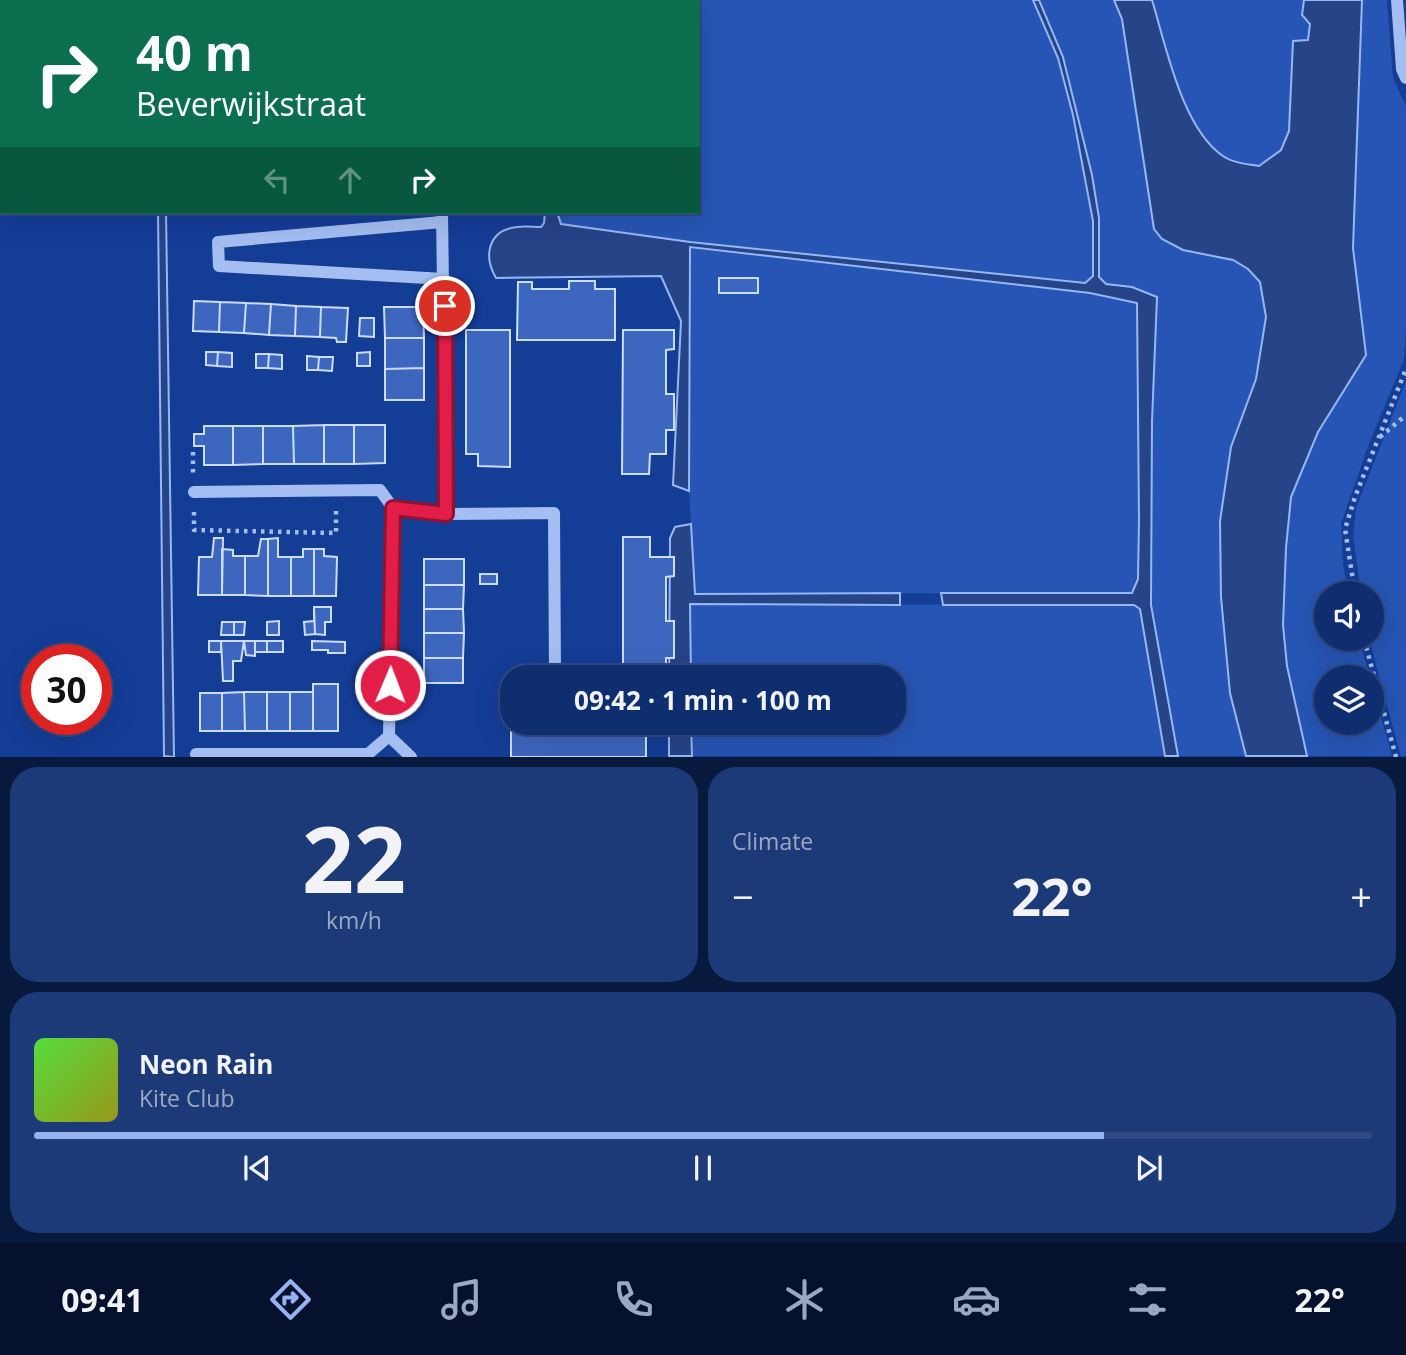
<!DOCTYPE html>
<meta charset="utf-8">
<style>
body{margin:0;font-family:"Open Sans",sans-serif;background:#1d3a78;color:#f1f3f6;height:100vh;display:flex;flex-direction:column;font-size:26px;white-space:nowrap}
*{box-sizing:border-box;margin:0}
p{font-size:23px;color:#9ba8c3}
.icon{flex:none;width:38px;height:38px;fill:none;stroke:currentColor;stroke-width:2;stroke-linecap:round;stroke-linejoin:round}
.map{position:relative;height:757px;overflow:hidden}
.sheet{display:flex;flex-direction:column;gap:10px;padding:10px;background:#08193e;flex:1}
.sheet>*{flex:none}
.guide{position:absolute;left:0px;top:0px;width:700px;height:214px;box-shadow:0 7px 28px #0002,0 0 0 2px #2f4a83;background:#0b6e4f;color:#fff;overflow:hidden}
.tools{position:absolute;left:1314px;top:581px;display:grid;gap:14px}
.tools a{display:grid;place-items:center;width:70px;height:70px;border-radius:50%;background:#0f2e70;box-shadow:0 7px 28px #0002,0 0 0 2px #2f4a83;font-size:35px}
.speed{position:absolute;left:21px;top:644px;display:flex;gap:14px;font-size:35px;font-weight:700;text-align:center}
.speed>*{display:grid;place-content:center;width:91px;height:91px;border-radius:50%;background:#0f2e70;box-shadow:0 7px 28px #0002,0 0 0 2px #2f4a83;line-height:1}
.speed .limit{border:10px solid #d22;background:#fff;color:#111}
.pin{position:absolute;display:grid;place-items:center;width:60px;height:60px;color:#fff;margin:-30px;border:4px solid #fff;border-radius:50%;box-shadow:0 2px 7px #0007}
.me{position:absolute;width:77px;margin:-38px;rotate:1deg;stroke-linejoin:round;filter:drop-shadow(0 0 5px #0008)}
.turn{display:flex;align-items:center;gap:24px;height:147px;padding:0 21px;font-size:32px}
.turn .icon{width:91px;height:91px;stroke-width:2.5}
.turn b{display:block;font-size:49px;line-height:60px}
.lanes{display:flex;align-items:center;height:66px;padding:0 21px;background:#0003;justify-content:center;gap:35px;direction:ltr}
.lanes .off{opacity:.35}
.big{font-size:52px;font-weight:700;line-height:1.1}
.sheet .tile{flex:1;display:flex;flex-direction:column;justify-content:center;gap:10px;min-width:0;padding:0 24px;border-radius:28px;background:#1d3a78}
.sheet .dial{align-items:center;gap:0}
.dial b{font-size:91px;line-height:1}
.song{display:flex;align-items:center;gap:21px}
.cover{width:84px;height:84px;border-radius:10px;background:linear-gradient(135deg,hsl(110 70% 55%),hsl(60 70% 35%))}
.played{height:7px;border-radius:4px;background:linear-gradient(90deg,#95b2f1 80%,#2f4a83 80%)}
.keys{display:flex;justify-content:space-around;direction:ltr}
.heat{display:flex;justify-content:space-between;align-items:center;font-size:38px;direction:ltr}
.sheet .tiles{flex:1;display:grid;gap:10px;grid-template-columns:1fr 1fr}
.tile:last-child{grid-column:span 2}
.trip{position:absolute;left:500px;top:665px;width:406px;height:70px;border-radius:28px;background:#0f2e70;box-shadow:0 7px 28px #0002,0 0 0 2px #2f4a83;font-weight:700;line-height:70px;text-align:center}
.tabs{display:flex;height:112px;justify-content:space-around;align-items:center;background:#06122d;color:#9ba8c3}
.tabs .icon{width:49px;height:49px}
.tabs .selected{color:#95b2f1}
.tabs b{font-size:32px;color:#f1f3f6}
.map>svg:first-child{display:block}
.green{fill:#2755b5}
.water{fill:#264488;stroke:#96b7f5;stroke-width:2}
.building{fill:#3d66be;stroke:#ccdcfd;stroke-width:2}
.lines{fill:none;stroke-linecap:round;stroke-linejoin:round}
.path{stroke:#a4bef2;stroke-width:4.5;stroke-dasharray:3.5 5;stroke-linecap:butt}
.minor{stroke:#a4bef2;stroke-width:12}
.route-casing{stroke:#92132f;stroke-width:18}
.route{stroke:#e11d48;stroke-width:12}
</style>
<div class="map">
<svg width="1406" height="757" viewBox="0 0 1406 757">
<rect width="100%" height="100%" fill="#143d96"/>
<!-- green -->
<path class="green" d="M0,0H156L157,2H2V150Z
M455,0H1033L1058,58L1073,115L1093,221V276L1085,283L690,242L561,224L557,212H698V2H455Z
M1039,0H1114L1122,19L1154,229L1162,239L1183,250L1233,260L1248,269L1260,281L1266,317L1256,379L1231,447L1220,521L1221,597L1230,693L1246,756H1178L1151,605L1152,421L1157,297L1132,287L1106,284L1099,277V218L1092,175L1063,57Z
M1152,0H1304L1302,15L1310,24L1308,40L1293,41L1289,131L1281,150L1259,166C1247,164 1233,163 1223,156C1182,128 1166,46 1152,0Z
M1362,0H1387L1393,78L1406,106V327L1404,359L1367,449L1341,524L1343,565L1349,593H1326V639H1359L1370,677H1326V723H1372V685L1392,756H1307L1287,666L1283,625L1286,548L1291,497L1318,432L1366,355L1353,248Z
M689,247L1090,293L1137,303L1139,520L1138,579L1132,593L695,594L689,491Z
M1406,381V756L1401,757L1369,639H1372V593H1361L1353,536L1356,508Z
M689,604L1134,605L1141,609L1165,756H692L691,723H894V677H691Z"/>
<!-- water -->
<path class="water" d="M1033,0H1039L1063,57L1092,175L1099,218V277L1106,284L1132,287L1157,297L1152,421L1151,605L1178,756H1165L1140,609L1134,605H943L941,593H1132L1138,579L1139,520L1137,303L1090,293L690,247L689,491L673,485L681,321L661,276L496,278C483,256 488,230 517,227C525,226 533,227 541,227L544,223L545,212H557L561,224L690,242L1085,283L1093,276V221L1073,115L1058,58Z
M1114,0H1152C1166,46 1182,128 1223,156C1233,163 1247,164 1259,166L1281,150L1289,131L1293,41L1308,40L1310,24L1302,15L1304,0H1362L1353,248L1366,355L1318,432L1291,497L1286,548L1283,625L1287,666L1307,756H1246L1230,693L1221,597L1220,521L1231,447L1256,379L1266,317L1260,282L1248,269L1233,260L1183,250L1162,239L1154,229L1122,19Z
M158,212H166L174,757L164,756Z
M691,524L695,594L900,593V605L690,604L691,677H669L670,538L675,527Z
M669,723H691L692,756H669Z"/>
<!-- building -->
<path class="building" d="M719,278H758V293H719Z
M569,281H595V289H615V340H517L518,282H532V289H569Z
M194,301L220,302L219,332L193,331Z
M220,302L246,303L244,333L219,332Z
M246,303L271,304L269,335L244,333Z
M271,304L296,306L295,336L269,335Z
M296,306L321,307L320,337L295,336Z
M321,307L348,308L346,342H337L336,338L320,337Z
M384,307H423L424,338H385Z
M360,318H374V337L359,336Z
M466,330H510V467L478,466V454H466Z
M623,330H674V349L666,350V394H674V430H666V454H650L649,474H622Z
M385,338H424V368L385,369Z
M206,352H218L217,366L206,365Z
M218,352L232,353V367L217,366Z
M370,352V366H357V353Z
M256,354H269L268,368H256Z
M269,354L282,355V369L268,368Z
M307,356L319,357L318,370H307Z
M319,357H333L332,371L318,370Z
M424,368V400H385V369Z
M324,425V464H294L293,426Z
M324,425H354V464H324Z
M354,425H385V463L354,464Z
M204,426H233V465H204V446H194V434H204Z
M233,426H263V464L233,465Z
M263,426H293L294,464H263Z
M623,537H650V557H674V576L666,577V621H674V658H666V677H623Z
M214,538H223L222,595H198L199,557H212Z
M278,538V557H291V596H268V539Z
M261,539H268V596L245,595V556H258Z
M222,549L233,550V556H245V595H222Z
M303,549H314V596H291V557H303Z
M314,549H324V556L337,557L336,596H314Z
M424,559H464V585H424Z
M480,574H497V584H480Z
M424,585H464L463,609H424Z
M314,607L315,634L305,635L304,622L314,621Z
M314,607H331V622H325V635L315,634Z
M424,609H463L464,633H424Z
M279,621V635H267V622Z
M222,622H234V635H221Z
M234,622H245L244,635H234Z
M424,633H464L463,658H424Z
M209,641H221V652H209Z
M221,641H244L241,661H233V681H223Z
M244,641H267V652H255V656L246,655Z
M255,641H267V652H255Z
M267,641H283V652H267Z
M312,641L345,642V653H328V650H312Z
M424,658H463V683H424Z
M313,684H338V731H313Z
M244,692L245,731H222V693Z
M244,692H267V731H245Z
M267,692H290V731H267Z
M290,692H313V731H290Z
M200,693H222V731H200Z
M646,729V757H511V730Z"/>
<g class="lines">
<!-- path -->
<path class="path" d="M1380,437L1406,415
M193,452V475
M194,512V530L336,533V509
M1355,593L1345,529L1355,497L1406,369
M1364,639L1396,757"/>
<!-- minor -->
<path class="minor" d="M439,0V2
M1397,0L1402,69L1406,78
M442,222L218,242L219,266L444,279
M194,492L380,490L393,508
M446,514L554,513L555,673
M196,754H368L389,736
M411,757L389,736L393,508L446,514L442,212"/>
</g>
<g class="lines">
<!-- route casing -->
<g class="route-casing">
<path id="route" d="M390,685L393,508L446,514L445,306"/>
</g>
<!-- route -->
<use href="#route" class="route"/>
</g>
</svg>
<div class="tools">
<a><svg class="icon" aria-label="sound" viewBox="0 0 24 24"><path d="M4 9h4l5-4v14l-5-4H4zM17 9q2 3 0 6"/></svg></a>
<a><svg class="icon" aria-label="layers" viewBox="0 0 24 24"><path d="M12 4l9 5-9 5-9-5zM3 14l9 5 9-5"/></svg></a>
</div>
<div class="speed"><div class="limit">30</div></div>
<div class="pin" style="left:445px;top:306px;background:#d93025"><svg class="icon" aria-label="arrive" viewBox="0 0 24 24"><path d="M6 21V4h12l-3 4 3 4H6"/></svg></div>
<svg class="me" style="left:390px;top:685px" viewBox="-20 -20 40 40"><circle r="17" fill="#e11d48" stroke="#fff" stroke-width="3"/><path d="M0-11L8 9 0 5-8 9z" fill="#fff"/></svg>
<div class="trip">09:42 · 1 min · 100 m</div>
<div class="guide">
<div class="turn"><svg class="icon" aria-label="right" viewBox="0 0 24 24"><path d="M7 20v-9h11M14 6l5 5-5 5"/></svg><div><b>40 m</b>Beverwijkstraat</div></div>
<div class="lanes"><svg class="icon off" aria-label="left" viewBox="0 0 24 24"><path d="M17 20v-9H6M10 6l-5 5 5 5"/></svg><svg class="icon off" aria-label="ahead" viewBox="0 0 24 24"><path d="M12 20V5M6 11l6-6 6 6"/></svg><svg class="icon" aria-label="right" viewBox="0 0 24 24"><path d="M7 20v-9h11M14 6l5 5-5 5"/></svg></div>
</div>
</div>
<section class="sheet">
<div class="tiles">
<div class="tile dial"><b>22</b><p>km/h</p></div>
<div class="tile"><p>Climate</p>
<div class="heat"><a>−</a><b class="big">22°</b><a>+</a></div>
</div>
<div class="tile">
<div class="song"><i class="cover"></i><div><b>Neon Rain</b><p>Kite Club</p></div></div>
<div class="played"></div>
<div class="keys"><svg class="icon" aria-label="previous" viewBox="0 0 24 24"><path d="M18 5L8 12l10 7zM5 5v14"/></svg><svg class="icon" aria-label="pause" viewBox="0 0 24 24"><path d="M8 5v14M16 5v14"/></svg><svg class="icon" aria-label="next" viewBox="0 0 24 24"><path d="M6 5l10 7-10 7zM19 5v14"/></svg></div>
</div>
</div>
</section>
<nav class="tabs">
<b>09:41</b>
<svg class="icon selected" aria-label="directions" viewBox="0 0 24 24"><path d="M12 3l9 9-9 9-9-9zM9 14v-3h6M13 9l2 2-2 2"/></svg>
<svg class="icon" aria-label="music" viewBox="0 0 24 24"><path d="M9 18V5l10-2v13"/><circle cx="6" cy="18" r="3"/><circle cx="16" cy="16" r="3"/></svg>
<svg class="icon" aria-label="phone" viewBox="0 0 24 24"><path d="M5 4h4l2 5-3 2q2 4 5 5l2-3 5 2v4C11 20 4 13 5 4z"/></svg>
<svg class="icon" aria-label="climate" viewBox="0 0 24 24"><path d="M12 3v18M4 7l16 10M4 17L20 7"/></svg>
<svg class="icon" aria-label="car" viewBox="0 0 24 24"><path d="M5 17H2v-5l4-1 3-4h7l3 4 3 1v5h-3M9 17h6M6 11h13"/><circle cx="7" cy="17" r="2"/><circle cx="17" cy="17" r="2"/></svg>
<svg class="icon" aria-label="filters" viewBox="0 0 24 24"><path d="M4 7h16M4 17h16"/><circle cx="9" cy="7" r="2"/><circle cx="15" cy="17" r="2"/></svg>
<b>22°</b>
</nav>
